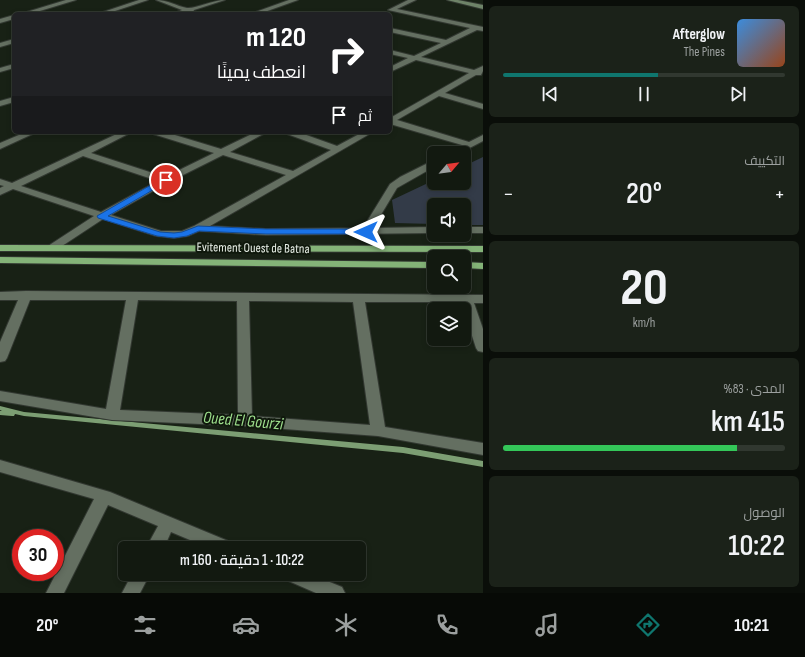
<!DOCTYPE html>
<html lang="ar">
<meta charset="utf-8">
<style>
body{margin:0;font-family:"Sofia Sans Condensed",Cairo,sans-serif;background:#1b2219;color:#f1f3f6;direction:rtl;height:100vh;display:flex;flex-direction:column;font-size:15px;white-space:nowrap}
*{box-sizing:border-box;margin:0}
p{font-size:13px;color:#9ca09f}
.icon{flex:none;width:22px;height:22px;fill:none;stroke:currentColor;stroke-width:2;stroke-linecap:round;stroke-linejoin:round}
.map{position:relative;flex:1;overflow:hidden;direction:ltr}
.panel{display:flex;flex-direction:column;gap:6px;padding:6px;background:#0a0e09;width:322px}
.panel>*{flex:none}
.hud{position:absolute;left:12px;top:12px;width:380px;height:122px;border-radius:6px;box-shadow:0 2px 6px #0003,0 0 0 1px #313830;direction:rtl;background:#202124;color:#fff;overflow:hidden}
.needle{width:26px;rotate:61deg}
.buttons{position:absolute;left:427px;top:146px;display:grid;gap:8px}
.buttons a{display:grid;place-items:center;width:44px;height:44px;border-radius:6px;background:#121910;box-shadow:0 2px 6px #0003,0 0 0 1px #313830;font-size:20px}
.speed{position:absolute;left:12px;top:529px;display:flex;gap:8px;font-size:20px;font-weight:700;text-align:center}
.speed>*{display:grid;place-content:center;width:52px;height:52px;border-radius:50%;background:#121910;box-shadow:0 2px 6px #0003,0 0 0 1px #313830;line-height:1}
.speed .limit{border:6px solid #d22;background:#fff;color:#111}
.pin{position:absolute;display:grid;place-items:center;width:34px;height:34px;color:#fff;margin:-17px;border:2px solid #fff;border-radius:50%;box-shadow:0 1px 4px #0007}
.me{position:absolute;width:44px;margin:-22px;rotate:270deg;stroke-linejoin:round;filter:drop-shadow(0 0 3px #0008)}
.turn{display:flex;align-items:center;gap:14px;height:84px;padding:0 20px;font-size:18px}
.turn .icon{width:52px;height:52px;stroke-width:2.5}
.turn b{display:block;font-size:28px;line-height:34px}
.then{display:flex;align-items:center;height:38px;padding:0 20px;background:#0003;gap:8px;font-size:15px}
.big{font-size:30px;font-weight:600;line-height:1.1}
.panel .card{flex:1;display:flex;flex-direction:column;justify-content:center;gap:6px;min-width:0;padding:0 14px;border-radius:6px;background:#1b2219}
.panel .dial{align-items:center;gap:0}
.dial b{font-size:52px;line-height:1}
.song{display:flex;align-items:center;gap:12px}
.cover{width:48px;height:48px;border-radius:6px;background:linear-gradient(135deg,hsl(210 70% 55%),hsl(20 70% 35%))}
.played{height:4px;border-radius:2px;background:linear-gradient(90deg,#0f766e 55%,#313830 55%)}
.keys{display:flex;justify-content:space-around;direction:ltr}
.heat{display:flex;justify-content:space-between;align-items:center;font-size:22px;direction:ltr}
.charge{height:6px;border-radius:3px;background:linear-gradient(90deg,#34c759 83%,#313830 0)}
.trip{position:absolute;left:118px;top:541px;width:248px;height:40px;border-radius:6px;background:#121910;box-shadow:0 2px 6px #0003,0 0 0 1px #313830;font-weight:600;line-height:40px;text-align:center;direction:rtl}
.dock{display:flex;height:64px;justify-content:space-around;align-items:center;background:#070a06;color:#9ca09f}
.dock .icon{width:28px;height:28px}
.dock .selected{color:#0f766e}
.dock b{font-size:18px;color:#f1f3f6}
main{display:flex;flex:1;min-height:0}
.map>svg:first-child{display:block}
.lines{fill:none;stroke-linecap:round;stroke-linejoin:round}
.stream{fill:#7c9e73;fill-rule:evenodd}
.building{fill:#333b48}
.street-casing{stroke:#323831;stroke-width:2}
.secondary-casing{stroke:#323831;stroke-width:2}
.highway-casing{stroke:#323831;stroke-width:2}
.street{fill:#646f61;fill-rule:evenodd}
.secondary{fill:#6e8368;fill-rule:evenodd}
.highway{fill:#84b378;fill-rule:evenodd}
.route{fill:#1a73e8;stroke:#114b97}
.labels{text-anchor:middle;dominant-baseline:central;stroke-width:4;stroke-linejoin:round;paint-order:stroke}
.street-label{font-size:13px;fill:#eaf1e9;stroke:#0f180c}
.near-water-label{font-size:17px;font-style:italic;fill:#9dde8c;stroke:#0f180c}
</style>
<main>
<section class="panel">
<div class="card">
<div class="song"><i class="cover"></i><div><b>Afterglow</b><p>The Pines</p></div></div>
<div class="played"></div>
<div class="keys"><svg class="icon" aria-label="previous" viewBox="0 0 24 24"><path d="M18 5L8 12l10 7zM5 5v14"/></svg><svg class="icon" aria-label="pause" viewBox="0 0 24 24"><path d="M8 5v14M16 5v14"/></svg><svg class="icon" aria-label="next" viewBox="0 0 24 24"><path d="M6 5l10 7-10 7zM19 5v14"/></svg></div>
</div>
<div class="card"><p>التكييف</p>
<div class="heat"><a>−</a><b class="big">20°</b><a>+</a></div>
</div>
<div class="card dial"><b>20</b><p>km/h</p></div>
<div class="card"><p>المدى · 83%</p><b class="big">415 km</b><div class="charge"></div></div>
<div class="card"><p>الوصول</p><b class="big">10:22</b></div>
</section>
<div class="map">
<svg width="483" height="593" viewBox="0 0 483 593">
<rect width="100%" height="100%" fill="#182115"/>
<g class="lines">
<!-- stream -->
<path class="stream" d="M0,406L24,412L403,447L483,461V467L403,453L24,416L15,414L14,416H12L0,415V411H2L0,410Z"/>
</g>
<!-- building -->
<path class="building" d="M483,157V225H464V205H434V224L395,223L392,200L428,183H464V166Z"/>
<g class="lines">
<!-- street casing -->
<g class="street-casing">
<path id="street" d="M66,0H76L30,14H20Z
M139,0H148L106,14H97Z
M156,0C168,0 176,6 187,8C195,9 213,0 225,0L194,10L193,12L172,14L182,10Z
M289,0H298L259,14H250Z
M408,0H416L397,9L483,27V31L477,30L421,57L474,70L483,66V71L481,75H476L445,93L483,104V109L439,96L397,120L469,142L483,135V141L460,153H448L462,145L390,124V118L469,73L416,60L390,72V67L408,58L390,54V50L414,56L441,43L390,32V28L446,40L470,28L388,10Z
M14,15V19L0,23V19Z
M14,39V43L0,47V43Z
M14,64V68L0,72V68Z
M14,97V102L0,106V101Z
M26,132H37L0,149V143Z
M121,132H132L91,153L165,177L214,153L153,134L152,132H165L221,149L256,132H267L230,152L293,171L331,150L287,134L286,132H298L337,146L363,132H373L210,226L266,229L363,228L390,184L400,177L434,160V167L397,188L373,228L434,227V233L266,235L199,231L188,236L174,238L156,236L103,219L56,250H48L46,248L48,246L94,216L13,189L0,195V188L4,186L0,185V179L12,183ZM223,155L286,175L194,226L182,231H161L111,215L169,182ZM83,156L158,181L101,212L21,186Z
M464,227H483V233H464Z
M26,291L483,295V303H474L483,329V352L478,351L476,348L461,302H365L385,427L483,443V455L378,436L245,426L112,420L0,401V391L106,409L126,300H30L7,358L5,361L0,362V342L18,300H0V292ZM138,300L237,301L238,415L120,410ZM249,301L353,302L370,425L252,416Z
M0,460L110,492L233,543L236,548H209L171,532L164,548H146L158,526L108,505L64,593H46L94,499L0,472Z
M132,574H150L140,593H122Z
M281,574H310L342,587L345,593H316L284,579Z"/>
</g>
<!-- secondary casing -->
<g class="secondary-casing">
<path id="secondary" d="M447,0H458L483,5V9Z"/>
</g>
<!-- highway casing -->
<g class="highway-casing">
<path id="highway" d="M0,245L483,246V252L0,251Z
M0,257L434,262V268L0,263Z
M464,262L483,263V269L464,268Z"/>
</g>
<!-- street -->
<use href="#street" class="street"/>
<!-- secondary -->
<use href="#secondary" class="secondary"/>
<!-- highway -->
<use href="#highway" class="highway"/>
</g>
<!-- route -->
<path class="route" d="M163,178H166L170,180L108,216L160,232L174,233L182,232L198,226L266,229H366L370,232L366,234H266L199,231L187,236L174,238L157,236L98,218L97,216Z"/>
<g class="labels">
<!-- street labels -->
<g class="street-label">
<text transform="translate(253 248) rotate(1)">Evitement Ouest de Batna</text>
</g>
<!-- near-water labels -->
<g class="near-water-label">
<text transform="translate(243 421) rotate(5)">Oued El Gourzi</text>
</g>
</g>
</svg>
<div class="buttons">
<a><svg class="needle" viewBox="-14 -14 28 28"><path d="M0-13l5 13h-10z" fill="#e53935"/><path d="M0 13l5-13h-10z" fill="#9ca09f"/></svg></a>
<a><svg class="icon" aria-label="sound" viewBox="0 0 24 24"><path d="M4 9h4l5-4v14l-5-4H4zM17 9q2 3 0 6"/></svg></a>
<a><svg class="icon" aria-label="search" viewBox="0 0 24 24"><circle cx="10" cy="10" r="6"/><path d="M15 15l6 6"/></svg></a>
<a><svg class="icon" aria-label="layers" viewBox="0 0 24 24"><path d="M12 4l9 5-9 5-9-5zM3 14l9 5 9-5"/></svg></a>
</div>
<div class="speed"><div class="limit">30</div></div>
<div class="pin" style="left:166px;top:180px;background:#d93025"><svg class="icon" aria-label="arrive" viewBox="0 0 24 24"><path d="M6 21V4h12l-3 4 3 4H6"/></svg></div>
<svg class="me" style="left:366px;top:232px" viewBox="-20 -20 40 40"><path d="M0-17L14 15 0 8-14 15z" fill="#1a73e8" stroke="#fff" stroke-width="4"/></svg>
<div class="trip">10:22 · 1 دقيقة · 160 m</div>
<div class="hud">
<div class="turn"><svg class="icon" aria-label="right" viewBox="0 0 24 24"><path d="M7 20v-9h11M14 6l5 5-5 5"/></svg><div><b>120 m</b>انعطف يمينًا</div></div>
<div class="then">ثم<svg class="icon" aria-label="arrive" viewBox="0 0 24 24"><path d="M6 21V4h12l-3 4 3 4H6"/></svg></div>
</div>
</div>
</main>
<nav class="dock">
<b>10:21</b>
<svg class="icon selected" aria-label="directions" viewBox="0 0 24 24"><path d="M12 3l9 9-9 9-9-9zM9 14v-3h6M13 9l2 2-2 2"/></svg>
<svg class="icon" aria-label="music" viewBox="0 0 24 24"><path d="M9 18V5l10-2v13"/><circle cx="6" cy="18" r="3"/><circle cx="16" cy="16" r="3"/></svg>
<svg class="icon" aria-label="phone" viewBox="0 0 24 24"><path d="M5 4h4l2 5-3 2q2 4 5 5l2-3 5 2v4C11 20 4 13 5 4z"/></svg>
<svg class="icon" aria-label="climate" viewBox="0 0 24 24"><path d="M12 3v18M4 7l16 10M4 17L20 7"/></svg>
<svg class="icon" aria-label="car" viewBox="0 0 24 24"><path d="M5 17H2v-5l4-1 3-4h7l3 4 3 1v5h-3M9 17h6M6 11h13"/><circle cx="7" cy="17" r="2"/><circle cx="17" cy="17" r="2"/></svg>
<svg class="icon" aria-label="filters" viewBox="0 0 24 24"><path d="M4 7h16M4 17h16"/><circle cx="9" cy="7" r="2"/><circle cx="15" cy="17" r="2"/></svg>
<b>20°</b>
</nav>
